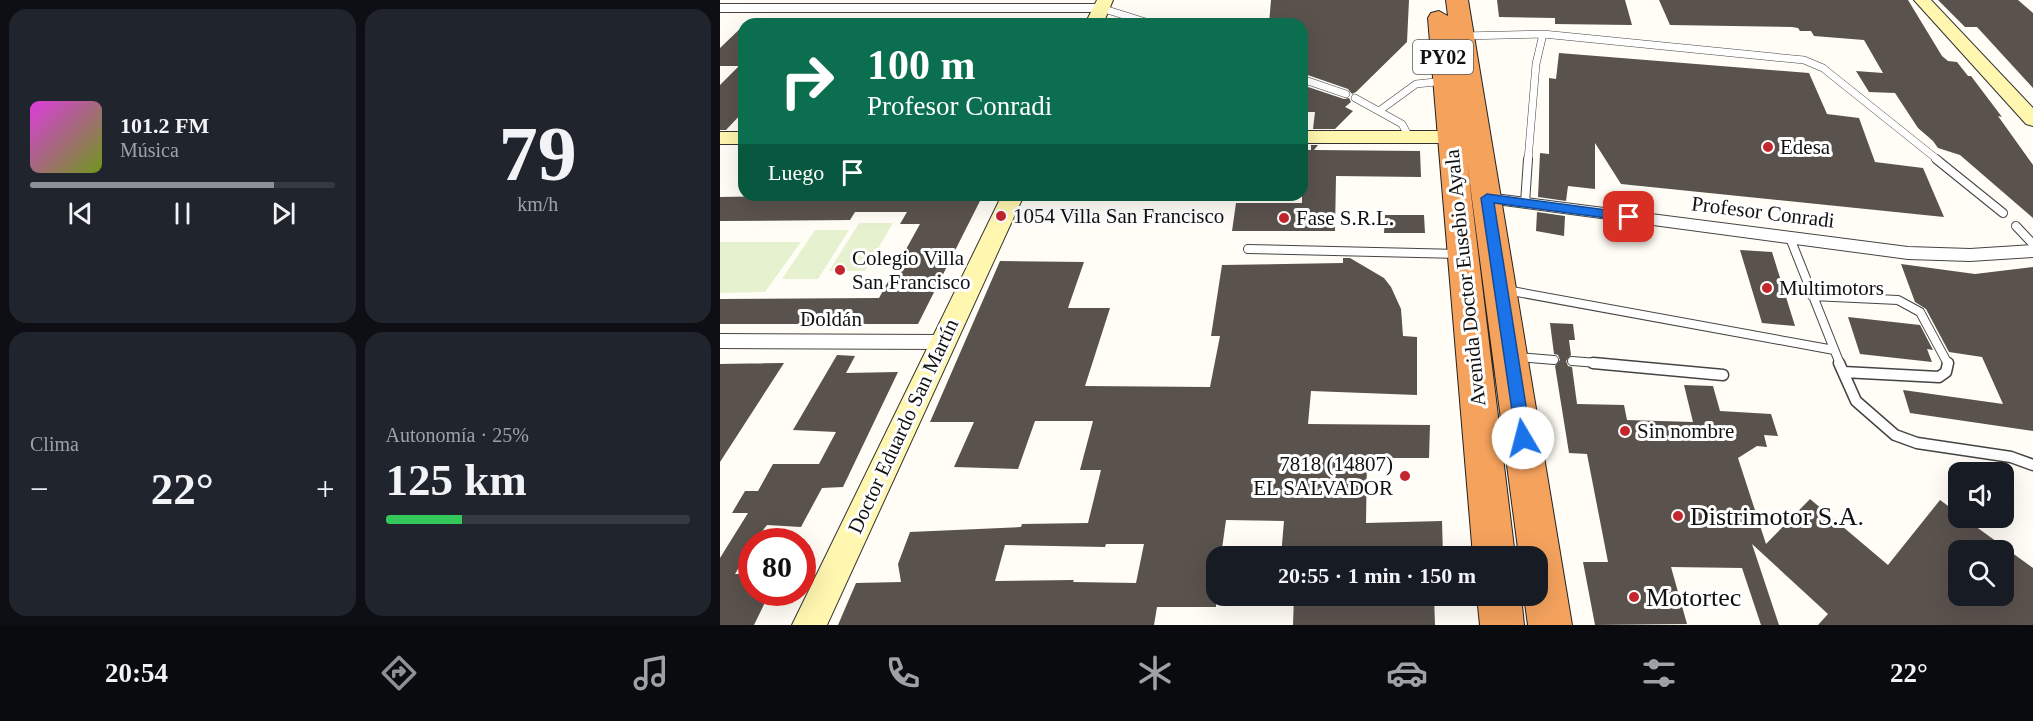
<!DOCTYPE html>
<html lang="es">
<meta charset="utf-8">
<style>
body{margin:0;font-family:"Times New Roman",serif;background:#20242c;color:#f1f3f6;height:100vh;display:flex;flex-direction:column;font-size:22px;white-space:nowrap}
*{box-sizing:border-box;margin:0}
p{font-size:20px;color:#9ea1a6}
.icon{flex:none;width:33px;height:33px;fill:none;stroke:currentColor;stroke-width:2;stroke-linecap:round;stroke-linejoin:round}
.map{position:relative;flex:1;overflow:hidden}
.details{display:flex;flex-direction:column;gap:9px;padding:9px;background:#0d0f14;width:720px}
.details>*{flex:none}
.hud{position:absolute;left:18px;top:18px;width:570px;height:183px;border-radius:18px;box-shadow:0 6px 24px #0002;background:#0b6e4f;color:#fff;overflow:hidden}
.tools{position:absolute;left:1228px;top:462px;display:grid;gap:12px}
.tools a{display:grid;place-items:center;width:66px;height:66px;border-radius:12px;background:#171b24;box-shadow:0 6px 24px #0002;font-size:30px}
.speed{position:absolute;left:18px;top:528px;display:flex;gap:12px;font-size:30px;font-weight:700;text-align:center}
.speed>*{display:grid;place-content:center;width:78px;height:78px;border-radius:50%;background:#171b24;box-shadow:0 6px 24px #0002;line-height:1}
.speed .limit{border:9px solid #d22;background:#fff;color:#111}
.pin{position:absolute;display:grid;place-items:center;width:51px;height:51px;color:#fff;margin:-26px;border-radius:12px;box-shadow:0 3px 9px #0006}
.me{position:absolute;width:66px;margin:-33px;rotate:352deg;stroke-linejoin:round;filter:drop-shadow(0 0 4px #0008)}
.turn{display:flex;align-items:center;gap:21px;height:126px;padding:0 30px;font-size:27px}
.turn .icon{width:78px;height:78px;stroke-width:2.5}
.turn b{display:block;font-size:42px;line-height:51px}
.then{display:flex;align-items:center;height:57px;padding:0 30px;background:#0003;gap:12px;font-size:22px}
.big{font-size:45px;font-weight:800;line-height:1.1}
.details .tile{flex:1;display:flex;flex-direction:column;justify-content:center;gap:9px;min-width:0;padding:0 21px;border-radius:18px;background:#20242c}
.details .dial{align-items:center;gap:0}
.dial b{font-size:78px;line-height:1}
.song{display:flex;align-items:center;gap:18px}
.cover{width:72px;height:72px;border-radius:9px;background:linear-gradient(135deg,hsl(300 70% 55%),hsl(80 70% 35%))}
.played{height:6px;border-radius:3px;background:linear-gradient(90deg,#8c9099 80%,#363941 80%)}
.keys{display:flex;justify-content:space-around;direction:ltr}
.heat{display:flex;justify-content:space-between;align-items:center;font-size:33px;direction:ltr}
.charge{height:9px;border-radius:4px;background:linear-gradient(90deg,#34c759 25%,#363941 0)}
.details .tiles{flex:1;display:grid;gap:9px;grid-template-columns:repeat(2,1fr)}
.trip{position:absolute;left:486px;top:546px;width:342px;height:60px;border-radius:18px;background:#171b24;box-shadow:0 6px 24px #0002;font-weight:800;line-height:60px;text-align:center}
.tab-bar{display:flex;height:96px;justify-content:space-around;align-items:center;background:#090b0e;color:#9ea1a6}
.tab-bar .icon{width:42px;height:42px}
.tab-bar .active{color:#8c9099}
.tab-bar b{font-size:27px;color:#f1f3f6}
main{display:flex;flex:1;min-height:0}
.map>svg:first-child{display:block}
.pitch{fill:#e6f2cf}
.building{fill:#5a524d;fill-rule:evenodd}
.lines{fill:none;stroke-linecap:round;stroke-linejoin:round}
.lane-far2-casing{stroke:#444;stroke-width:8}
.lane-far1-casing{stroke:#444;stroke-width:10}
.lane-casing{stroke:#444;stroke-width:13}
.street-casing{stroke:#444;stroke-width:2}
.secondary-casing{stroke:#333;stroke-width:2}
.highway-casing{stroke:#222;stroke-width:2}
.lane-far2{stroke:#fff;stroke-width:7}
.lane-far1{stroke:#fff;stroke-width:8}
.lane{stroke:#fff;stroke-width:10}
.street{fill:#fff;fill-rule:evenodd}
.secondary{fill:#fff6b0;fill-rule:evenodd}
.highway{fill:#f5a25d;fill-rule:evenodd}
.route{fill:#1a73e8;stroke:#114b97;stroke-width:1.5}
.poi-dot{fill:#c4262e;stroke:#fff;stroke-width:2}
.labels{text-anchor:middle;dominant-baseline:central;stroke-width:6;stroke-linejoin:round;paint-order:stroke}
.shield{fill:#fff;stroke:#585858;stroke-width:1.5}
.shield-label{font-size:20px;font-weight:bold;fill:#111}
.poi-label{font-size:21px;fill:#111;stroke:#fff;text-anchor:start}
.street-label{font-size:21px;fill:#111;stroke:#fff}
.near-poi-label{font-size:26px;fill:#111;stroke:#fff;text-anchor:start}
</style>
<main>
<section class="details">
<div class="tiles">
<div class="tile">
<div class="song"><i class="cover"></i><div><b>101.2 FM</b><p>Música</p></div></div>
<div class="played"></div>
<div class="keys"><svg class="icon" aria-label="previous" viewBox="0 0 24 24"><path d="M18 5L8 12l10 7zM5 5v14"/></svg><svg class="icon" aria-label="pause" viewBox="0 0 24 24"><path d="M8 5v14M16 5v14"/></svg><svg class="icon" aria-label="next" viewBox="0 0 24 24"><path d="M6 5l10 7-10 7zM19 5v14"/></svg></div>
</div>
<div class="tile dial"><b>79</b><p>km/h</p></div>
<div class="tile"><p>Clima</p>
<div class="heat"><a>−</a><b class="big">22°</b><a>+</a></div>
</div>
<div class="tile"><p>Autonomía · 25%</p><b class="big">125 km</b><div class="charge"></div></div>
</div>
</section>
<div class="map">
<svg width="1313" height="625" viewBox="0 0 1313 625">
<rect width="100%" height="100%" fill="#fffdf5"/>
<!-- pitch -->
<path class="pitch" d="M139,223H173L145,271H109Z
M95,230H129L98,279H62Z
M0,242H81L45,292L0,293Z"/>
<!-- building -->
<path class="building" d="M551,0H689L687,42L636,92L632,94L628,89L582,73V24H549Z
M777,0H905L912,25L835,24V18L779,17Z
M939,0H1188L1222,56L1228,61L1237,62L1248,76H1251L1282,117L1278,116L1313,165V218L1240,155L1218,148L1213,141L1198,128L1175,93L1149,92L1136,71L1163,73L1144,40L1094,36L1091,31H1080L1078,28L1072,27L950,25Z
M1218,0H1298L1313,13V88L1257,27H1245Z
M24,25V111L6,130H0V85L19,66H0V48Z
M839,53L1089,73L1107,114L1139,118L1155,162L1203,168L1224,217L901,184L875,143V189L848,186L846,201L818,197L820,153L829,154V78L836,79Z
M582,85L624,99L629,98L631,102L625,107L633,111L615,129H593L595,112H582Z
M591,145H598L594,150L700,151L701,177L616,176L615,231H512L516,203H582V150H591Z
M115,195H263L198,324H0V299L159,298L200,224H180L187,212H135L130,220L0,221V197Z
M817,212L845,216L844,236L816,231Z
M665,215H704L705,233H664Z
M1020,250L1052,252L1075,326L1042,323Z
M623,258H630L664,278L671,287L681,309L683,336L697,337V395L591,391L588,424L710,425L709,458H647L646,523L722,521L723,556H561L564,521L506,520L501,556H496V607H437L434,625H118L136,583L181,582L178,564L190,532L301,527L302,524L368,523L381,470H360L373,421H315L298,469L234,467L254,422H210L280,261L364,262L348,308H390L365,386L490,387L500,336H491L502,265L623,263ZM386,544H424L416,583L353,582L354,580L275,581L285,545L385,547Z
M1181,264L1255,274L1313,267V431L1190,413L1183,390L1283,404L1262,357L1229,352L1206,309L1195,302Z
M1128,317L1200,325L1213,350L1207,349L1212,362L1140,354Z
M830,323L853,324L855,340H849L851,355L846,361L848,366L852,367L857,404L904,405L907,420L973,422L964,385L993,386L1000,411L1051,414L1058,436L1044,435L1047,447L1037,446L1018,458L1046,544L1090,499L1168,565L1220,500L1239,514V518H1244L1313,568V625H1098L1108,614L1032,544L1059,625H1041L1022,568L951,567L967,624L875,625L863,562H888L867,454L849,453L835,366L840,360L838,355L834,354ZM1239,550H1284V596H1239Z
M117,355L135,356L126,373L178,372L123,487L102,488L81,527L47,525L34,542H32V546L15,574H32V592H50L34,625H0V558L28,513H12L25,491H38L53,464H99L116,432L73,430Z
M64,363L0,462V364Z
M574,596H714L715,625H573Z"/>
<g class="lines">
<!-- lane-far2 casing -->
<g class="lane-far2-casing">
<path id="lane-far2" d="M381,8L432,24
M823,34L1084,60L1103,68L1218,160
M743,36L823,34L816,64L808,160
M582,79L626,94
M635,98L682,124L689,137
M659,111L696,84L725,81"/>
</g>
<!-- lane-far1 casing -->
<g class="lane-far1-casing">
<path id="lane-far1" d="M1216,159L1283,213
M805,203L808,159
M1296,226L1313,244
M1070,238L1120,364
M528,249L740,254
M786,290L1114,350
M1092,296L1178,300L1200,312L1228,364
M797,357L834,360
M852,361L890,364"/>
</g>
<!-- lane casing -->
<g class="lane-casing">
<path id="lane" d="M873,363L1003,375
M1119,363L1136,401L1175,435L1197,443L1291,457L1313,465
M1123,372L1219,377L1226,372L1228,363"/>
</g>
<!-- street casing -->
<g class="street-casing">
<path id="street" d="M0,4H381L387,8L381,12H0Z
M767,193L1188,247L1250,249L1313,245V257L1250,261L1188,259L761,202L759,198L761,194Z
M0,334L222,335L229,337L231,342L229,347L222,349L0,348Z"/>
</g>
<!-- secondary casing -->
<g class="secondary-casing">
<path id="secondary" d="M377,0H393L383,24H365Z
M1194,0H1211L1313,108V126L1306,124Z
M582,131H730L737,133L740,137L737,141L730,143H582Z
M0,132H24V144H0Z
M282,195H304L107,625H72Z"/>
</g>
<!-- highway casing -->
<g class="highway-casing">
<path id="highway" d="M726,0H748L852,625H808L804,596H818V556H799L747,161L795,556H753L708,18L711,13L719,11L728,16Z
M757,596H801L804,625H760Z"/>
</g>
<!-- lane-far2 -->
<use href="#lane-far2" class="lane-far2"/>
<!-- lane-far1 -->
<use href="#lane-far1" class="lane-far1"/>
<!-- lane -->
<use href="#lane" class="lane"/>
<!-- street -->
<use href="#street" class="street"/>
<!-- secondary -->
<use href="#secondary" class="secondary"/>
<!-- highway -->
<use href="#highway" class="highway"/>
</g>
<!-- route -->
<path class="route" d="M767,194L909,213L915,217L909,221L774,203L811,438L809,443L803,445L798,443L796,438L761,198Z"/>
<!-- markers -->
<g class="poi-dot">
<circle cx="1048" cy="147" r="6"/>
<circle cx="281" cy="216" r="6"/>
<circle cx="564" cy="218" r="6"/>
<circle cx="120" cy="270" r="6"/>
<circle cx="1047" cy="288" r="6"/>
<circle cx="905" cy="431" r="6"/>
<circle cx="685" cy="476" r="6"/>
<circle cx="958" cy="516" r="6"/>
<circle cx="914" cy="597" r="6"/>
</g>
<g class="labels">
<!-- shield labels -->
<rect class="shield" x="693" y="40" width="60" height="34" rx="4.5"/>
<g class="shield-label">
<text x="723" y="57">PY02</text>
</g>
<!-- poi labels -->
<g class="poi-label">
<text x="1060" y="147">Edesa</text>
<text x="293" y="216">1054 Villa San Francisco</text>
<text x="576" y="218">Fase S.R.L.</text>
<text x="132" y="258">Colegio Villa<tspan x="132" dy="24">San Francisco</tspan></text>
<text x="1059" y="288">Multimotors</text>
<text x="917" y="431">Sin nombre</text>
<text x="673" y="464" text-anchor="end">7818 (14807)<tspan x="673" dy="24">EL SALVADOR</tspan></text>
</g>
<!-- street labels -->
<g class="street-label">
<text transform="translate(1043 212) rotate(7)">Profesor Conradi</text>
<text transform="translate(745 278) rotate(-96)">Avenida Doctor Eusebio Ayala</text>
<text x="111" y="319">Doldán</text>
<text transform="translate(183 426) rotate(-65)">Doctor Eduardo San Martín</text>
</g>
<!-- near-poi labels -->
<g class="near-poi-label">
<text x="970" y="516">Distrimotor S.A.</text>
<text x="926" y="597">Motortec</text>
</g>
</g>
</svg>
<div class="tools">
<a><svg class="icon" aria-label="sound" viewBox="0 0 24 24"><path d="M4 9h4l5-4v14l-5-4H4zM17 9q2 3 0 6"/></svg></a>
<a><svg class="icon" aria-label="search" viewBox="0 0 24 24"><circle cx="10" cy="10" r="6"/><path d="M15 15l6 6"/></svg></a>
</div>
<div class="speed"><div class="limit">80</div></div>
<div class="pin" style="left:909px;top:217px;background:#d93025"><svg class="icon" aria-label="arrive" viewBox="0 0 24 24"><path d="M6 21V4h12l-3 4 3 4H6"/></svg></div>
<svg class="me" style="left:803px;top:438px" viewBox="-20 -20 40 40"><circle r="19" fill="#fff"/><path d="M0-13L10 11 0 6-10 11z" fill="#1a73e8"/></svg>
<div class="trip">20:55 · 1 min · 150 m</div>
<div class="hud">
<div class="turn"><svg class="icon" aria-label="right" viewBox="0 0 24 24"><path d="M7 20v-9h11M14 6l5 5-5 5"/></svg><div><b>100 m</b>Profesor Conradi</div></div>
<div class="then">Luego<svg class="icon" aria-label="arrive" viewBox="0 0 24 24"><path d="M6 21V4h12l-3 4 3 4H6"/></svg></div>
</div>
</div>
</main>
<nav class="tab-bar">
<b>20:54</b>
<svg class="icon active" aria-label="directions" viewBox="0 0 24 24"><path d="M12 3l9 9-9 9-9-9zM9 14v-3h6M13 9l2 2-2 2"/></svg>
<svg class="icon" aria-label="music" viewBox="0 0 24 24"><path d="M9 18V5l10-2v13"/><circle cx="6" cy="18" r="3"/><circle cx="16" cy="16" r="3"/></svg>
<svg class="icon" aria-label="phone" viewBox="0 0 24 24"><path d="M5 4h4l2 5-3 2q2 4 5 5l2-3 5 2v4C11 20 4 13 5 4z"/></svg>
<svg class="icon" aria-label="climate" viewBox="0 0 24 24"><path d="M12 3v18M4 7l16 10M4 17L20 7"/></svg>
<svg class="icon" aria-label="car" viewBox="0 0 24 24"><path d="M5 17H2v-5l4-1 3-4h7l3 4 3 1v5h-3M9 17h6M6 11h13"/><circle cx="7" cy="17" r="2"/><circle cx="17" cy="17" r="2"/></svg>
<svg class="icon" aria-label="filters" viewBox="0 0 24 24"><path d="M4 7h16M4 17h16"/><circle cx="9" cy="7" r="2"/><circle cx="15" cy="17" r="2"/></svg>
<b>22°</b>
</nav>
